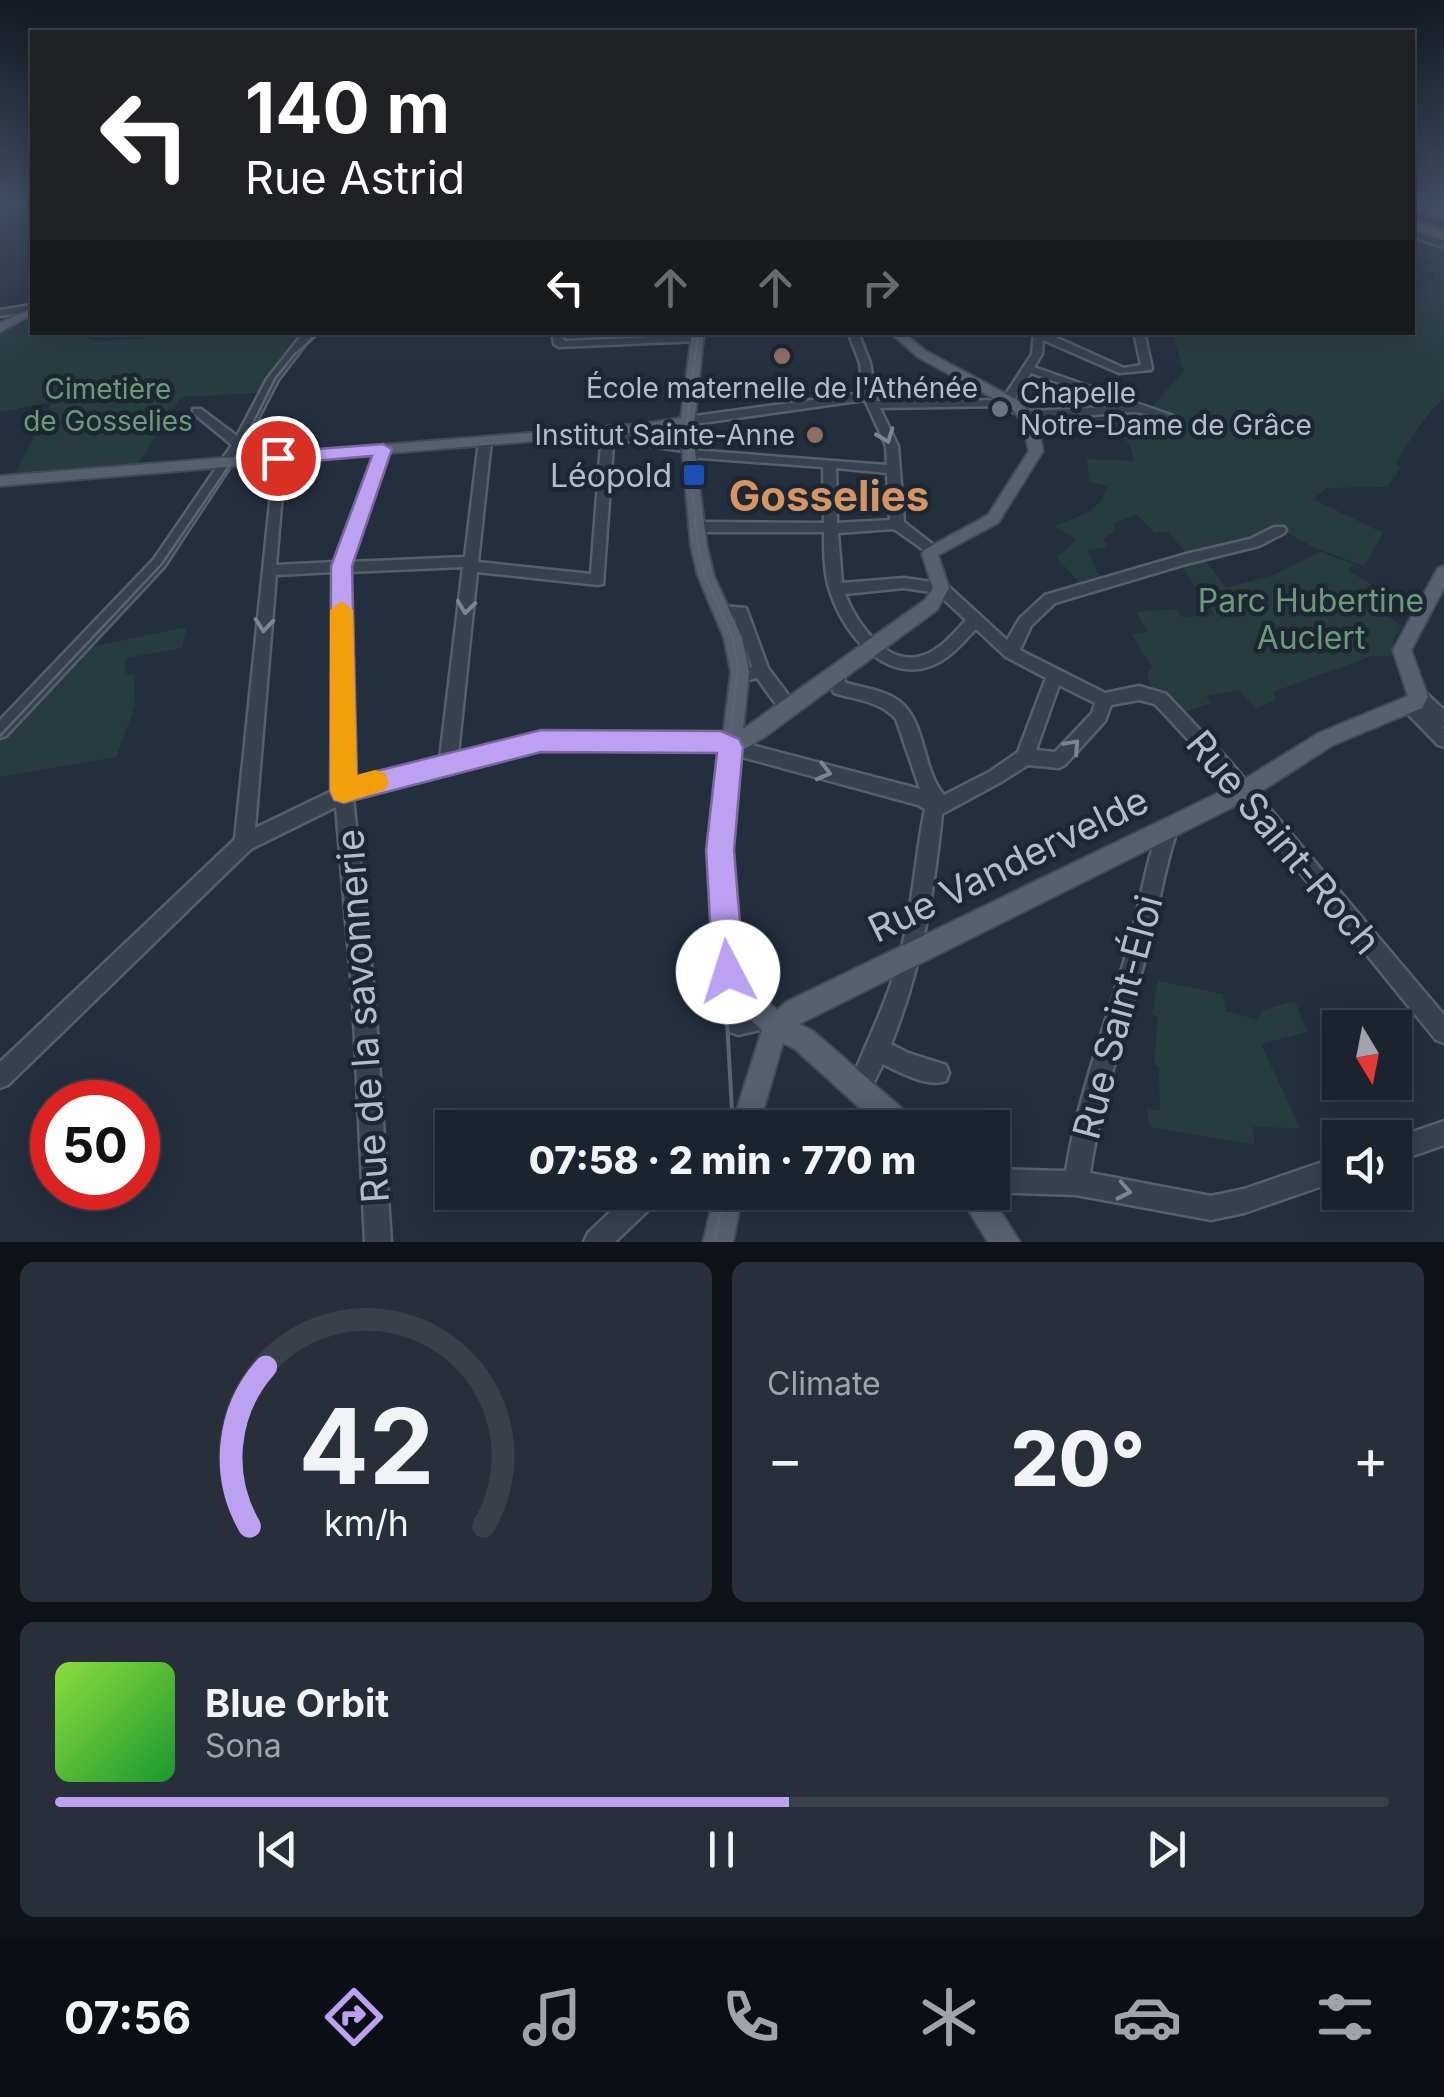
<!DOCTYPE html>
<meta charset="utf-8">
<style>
body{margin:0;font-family:Inter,sans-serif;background:#282f3a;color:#f1f3f6;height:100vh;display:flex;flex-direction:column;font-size:38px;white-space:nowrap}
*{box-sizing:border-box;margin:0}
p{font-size:32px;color:#a0a4aa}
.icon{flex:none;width:55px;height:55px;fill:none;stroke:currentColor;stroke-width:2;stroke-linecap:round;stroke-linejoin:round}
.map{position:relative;height:1242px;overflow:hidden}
.side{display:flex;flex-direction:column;gap:20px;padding:20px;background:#0f1319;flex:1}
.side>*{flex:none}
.guide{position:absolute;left:30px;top:30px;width:1385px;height:305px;border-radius:0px;box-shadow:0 5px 25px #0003,0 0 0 2px #39404a;background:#202124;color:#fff;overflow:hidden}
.needle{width:65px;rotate:170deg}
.fabs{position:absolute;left:1322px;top:1010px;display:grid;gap:20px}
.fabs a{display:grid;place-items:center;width:90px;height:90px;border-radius:0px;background:#1b232e;box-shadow:0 5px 25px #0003,0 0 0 2px #39404a;font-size:50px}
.speed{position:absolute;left:30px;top:1080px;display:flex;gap:20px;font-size:50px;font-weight:700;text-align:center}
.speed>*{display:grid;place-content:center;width:130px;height:130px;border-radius:50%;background:#1b232e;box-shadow:0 5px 25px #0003,0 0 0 2px #39404a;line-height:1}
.speed .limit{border:15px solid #d22;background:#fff;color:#111}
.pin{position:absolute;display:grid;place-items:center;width:85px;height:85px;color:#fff;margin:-42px;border:5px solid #fff;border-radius:50%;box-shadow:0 2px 10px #0007}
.me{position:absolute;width:110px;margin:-55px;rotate:355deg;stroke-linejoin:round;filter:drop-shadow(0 0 8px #0008)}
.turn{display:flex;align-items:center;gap:35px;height:210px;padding:0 50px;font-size:45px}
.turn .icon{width:130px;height:130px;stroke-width:2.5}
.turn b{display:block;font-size:70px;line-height:85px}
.lanes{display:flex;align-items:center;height:95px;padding:0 50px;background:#0003;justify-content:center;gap:50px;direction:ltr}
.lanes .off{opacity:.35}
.big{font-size:75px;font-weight:800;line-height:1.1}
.side .card{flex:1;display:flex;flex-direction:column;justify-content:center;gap:15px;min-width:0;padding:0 35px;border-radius:15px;background:#282f3a}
.side .dial{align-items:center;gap:0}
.dial svg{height:260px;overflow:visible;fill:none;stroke:#39404a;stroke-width:7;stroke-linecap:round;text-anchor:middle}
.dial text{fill:#f1f3f6;stroke:none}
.song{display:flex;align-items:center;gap:30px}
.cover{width:120px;height:120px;border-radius:15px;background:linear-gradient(135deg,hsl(90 70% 55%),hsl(130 70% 35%))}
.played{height:10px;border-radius:5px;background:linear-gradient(90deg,#bca0f2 55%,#39404a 55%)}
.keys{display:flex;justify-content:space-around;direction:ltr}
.heat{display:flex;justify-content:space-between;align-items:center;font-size:55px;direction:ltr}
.side .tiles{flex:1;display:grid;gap:20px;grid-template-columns:1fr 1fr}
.card:last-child{grid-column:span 2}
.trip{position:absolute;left:435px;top:1110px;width:575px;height:100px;border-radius:0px;background:#1b232e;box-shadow:0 5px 25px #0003,0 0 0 2px #39404a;font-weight:800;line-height:100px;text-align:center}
.menu{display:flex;height:160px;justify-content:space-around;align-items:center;background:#0b0e12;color:#a0a4aa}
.menu .icon{width:70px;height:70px}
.menu .current{color:#bca0f2}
.menu b{font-size:45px;color:#f1f3f6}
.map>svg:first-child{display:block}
.green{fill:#263c3f}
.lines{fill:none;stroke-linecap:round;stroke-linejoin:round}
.minor-casing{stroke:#565f6c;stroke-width:5}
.major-casing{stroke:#414a57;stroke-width:4}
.highway-casing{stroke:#434c59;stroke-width:6}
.minor{fill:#38414e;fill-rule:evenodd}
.major{fill:#56606e;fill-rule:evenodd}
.highway{fill:#746855;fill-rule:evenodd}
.tram-far1{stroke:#5a6575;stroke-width:2.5}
.tram{stroke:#5a6575;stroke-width:4}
.oneway{stroke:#7c8592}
.route{fill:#bca0f2;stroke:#7a689d;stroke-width:2.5}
.slow{fill:#f59e0b}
.education-dot{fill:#8d6e63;stroke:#1d2633;stroke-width:4}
.worship-dot{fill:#6b7280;stroke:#1d2633;stroke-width:4}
.transit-dot{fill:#1a4fb4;stroke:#1d2633;stroke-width:4}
.labels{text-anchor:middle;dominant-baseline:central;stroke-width:9;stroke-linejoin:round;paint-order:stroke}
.far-poi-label{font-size:28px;fill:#b4bcc9;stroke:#1d2633}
.far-park-label{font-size:28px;fill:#6b9a76;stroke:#1d2633}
.poi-label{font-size:32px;fill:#b4bcc9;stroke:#1d2633;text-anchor:end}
.park-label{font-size:32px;fill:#6b9a76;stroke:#1d2633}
.near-street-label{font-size:38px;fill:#b4bcc9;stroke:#1d2633}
.district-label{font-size:42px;font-weight:bold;fill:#d59563;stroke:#1d2633}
</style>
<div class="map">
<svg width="1444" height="1242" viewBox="0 0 1444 1242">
<rect width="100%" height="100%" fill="#242f3e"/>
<!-- green -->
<path class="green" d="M1413,225L1444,236V399L1431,410L1400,455L1396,463L1400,469L1387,487L1327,488L1313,499L1383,533L1364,566L1315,548L1284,531L1191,558L1167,531L1155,533L1137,515L1113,523L1116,530L1103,539L1108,547L1088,550L1102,582L1081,584L1056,557L1077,540L1055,526C1076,516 1101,513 1107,486L1089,482L1087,459L1133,461C1134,425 1088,427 1061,420L1137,415L1138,409L1147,412L1184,371L1172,333L1412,332L1413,302L1419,300L1418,291L1426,281L1435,279V272L1425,270L1432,263L1421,236L1413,234Z
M32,319V332L71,333L99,342L199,332L303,333L258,393L181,397L138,464L14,476L52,402L0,412V333Z
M1320,552L1354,564L1348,571L1371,584L1368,602L1402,626L1393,640V656H1372L1273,692L1276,699L1256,709L1239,690L1206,696L1211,703L1176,715L1154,694L1147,674L1152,667L1131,634L1148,632L1136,612L1177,609L1182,617L1215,615L1182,567L1206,561L1226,588L1273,575Z
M187,627L182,648L126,658L125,675L134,674L135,706L116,757L0,777V739L85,648Z
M1158,981L1223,994L1226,1011L1258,1020L1262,1010L1295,1001L1307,1032L1261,1044L1300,1128L1252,1127L1255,1145L1150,1127L1147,1108L1160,1111L1159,1067L1154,1064L1158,1017L1152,1014Z"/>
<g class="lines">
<!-- minor casing -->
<g class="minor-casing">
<path id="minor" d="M1412,232L1444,241V247L1412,237Z
M32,305V311L0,316V310Z
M304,332H315L278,380L245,444L164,567L6,736L0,738V720L154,559L232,445L193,413V409H201L237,436L267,379Z
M552,332H562L564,341L698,335L703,338L698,341L559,347L554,344Z
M848,332H858L870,363L877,401L1002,400L1032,354L1034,332H1044L1124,368L1141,365L1134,332H1144L1152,368L1151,370L1119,373L1043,340L1042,354L1034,367L1179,418V422C1164,423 1149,412 1134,412C1093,413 1048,425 1009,411L1007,409L1013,406L1031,411L1124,406L1031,373L1010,405L1006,406L880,408L898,446L904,522L940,550L933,555L928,553L894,529L838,533L842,583L904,578L946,584L1007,640L1020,618L1045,595L1186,554L1250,539L1274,527H1284L1286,530L1284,533L1259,546L1186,564L1055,603L1031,626L1020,650L1105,693L1139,686L1166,694L1232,764L1444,1015V1043L1436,1040L1220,774L1155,704L1139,700L1111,705L1105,721L1065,765L1059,768L1028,765L1001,782L942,814C934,894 921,970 891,1044L908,1053L946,1065L949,1073L946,1081C928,1088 899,1072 883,1064L868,1094L860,1097L852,1094L849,1086C867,1041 887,1003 900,955C913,907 915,858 925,809L918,805L709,748H541L362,793L353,798L375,1001L391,1242H365L353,1001L336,807L251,849L8,1085L0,1088V1062L235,839L275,455H283L285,458L276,565L335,562L377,449L383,445L389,449L350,562L465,557L479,441L485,437L491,441L478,562L591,574L602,431L608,427L614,431L603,584L598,585L477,572L458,754L541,734H709L920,789L896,719C880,701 857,700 834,693L826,676L828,672H840L846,683C863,688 885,690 899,701C927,723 921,768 944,795L989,772L1018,752L1046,678L1006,657L976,629C965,640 955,653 941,661C892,690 846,639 831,594C824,575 824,553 824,532H697L690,527L697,522L824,523L823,467L688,457L684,456L683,451L651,446L645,442L651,438L691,445L692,450L887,465L886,446L865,400L688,425L682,421L688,417L863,393L860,363ZM836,468L887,473L890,520L837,523V507L875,508L882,504L875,500L837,499ZM463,567L440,758L352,781L348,572ZM334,572V790L255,828L276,575ZM904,588L937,593L966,620C954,633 941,649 924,655C887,669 856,622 845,594ZM1059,685L1095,703L1092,713L1055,752L1036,750Z
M625,426C630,428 639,436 635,441H627L619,430L621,427Z
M722,606L746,608L768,668L795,704L797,709L795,714L789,716L783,714L757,678L740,682L734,680L732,676L734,672L752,667L735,618H722L715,612Z
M1419,690L1425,692L1444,710V727L1440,726L1444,729V747L1438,745L1400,706L1402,701H1413L1411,697L1413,692Z
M1169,819L1176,822L1178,828C1164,867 1159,908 1148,948C1128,1023 1101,1096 1090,1173L1211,1196L1244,1189L1340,1156V1180L1244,1213L1211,1220L1076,1195L991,1192H992V1169L1066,1171C1078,1094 1107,1022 1128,948C1140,906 1145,862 1162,822Z
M756,1010L764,1013L767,1021L764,1029L738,1035L730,1032L727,1024L730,1016Z
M1444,1121V1145L1395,1162V1138Z
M631,1192H661L658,1201L615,1242H584L588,1233Z"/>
</g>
<!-- major casing -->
<g class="major-casing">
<path id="major" d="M32,308V315L0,332V323Z
M692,332H704L693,434L707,547L714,576L742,638L749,672L743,729L925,600L933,588L922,554L924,550L988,515L1029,451L1022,421L1011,408L918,357L889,332H903L926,351L1021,402L1036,420L1043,451L998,523L938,555L949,588L937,610L766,736L741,751L731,850L739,967L746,982L777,1010L786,1002L1235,785L1319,733L1408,696L1393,650L1438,568L1444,566V588L1411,650L1428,697L1422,708L1333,745L1249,799L799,1024L813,1031L913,1118L916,1128H882L795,1049L783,1043L758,1128H731L762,1030L728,1000L715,968L709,850L731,672L724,638L698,576L691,547L680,426L640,432L0,486V476L640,424L681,418Z
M715,1192H743L733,1242H703Z
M957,1192H988L1020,1242H988Z"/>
</g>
<!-- highway casing -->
<g class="highway-casing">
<path id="highway" d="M1412,201L1444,210V218L1412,209Z
M1412,220L1444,232V240L1412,229Z"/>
</g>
<!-- minor -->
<use href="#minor" class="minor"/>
<!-- major -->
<use href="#major" class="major"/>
<!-- highway -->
<use href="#highway" class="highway"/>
<!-- tram-far1 -->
<path class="tram-far1" d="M698,332L686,434L698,544L705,576L733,638L738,667L717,850L722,932
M0,736L162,564L240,450L275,379L294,355L321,332"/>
<!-- tram -->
<path class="tram" d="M722,930L733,1128
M714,1242L725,1192"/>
</g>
<!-- one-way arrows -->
<defs><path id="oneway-chevron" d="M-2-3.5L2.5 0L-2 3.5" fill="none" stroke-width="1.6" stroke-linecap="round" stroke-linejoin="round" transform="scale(2.5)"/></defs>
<g class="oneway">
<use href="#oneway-chevron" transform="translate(886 436) rotate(69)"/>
<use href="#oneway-chevron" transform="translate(466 607) rotate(97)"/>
<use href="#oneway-chevron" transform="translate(264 625) rotate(95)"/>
<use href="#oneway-chevron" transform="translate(1073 746) rotate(-48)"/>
<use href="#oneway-chevron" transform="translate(824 772) rotate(15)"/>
<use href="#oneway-chevron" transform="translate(1124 1191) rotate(11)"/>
</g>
<!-- sky -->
<linearGradient id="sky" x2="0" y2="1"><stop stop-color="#141a22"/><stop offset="0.54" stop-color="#3f4d63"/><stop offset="1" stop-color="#3f4d63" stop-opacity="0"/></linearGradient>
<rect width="1444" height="375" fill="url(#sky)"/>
<!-- route -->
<path class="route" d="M383,444L392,449L352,566L357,776L541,730L721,731L739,739L743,747L734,850L744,972L739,983L728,987L717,983L713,972L706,850L717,753L541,752L344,803L334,800L330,791L331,566L372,456L278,464L269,458L278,452Z"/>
<!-- slow -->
<path class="slow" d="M342,601L353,610L357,775L375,770L385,773L389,782L385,790L344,803L334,800L330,791V610Z"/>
<!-- markers -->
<g class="education-dot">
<circle cx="782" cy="356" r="10"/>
<circle cx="815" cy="435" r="10"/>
</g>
<circle class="worship-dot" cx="1000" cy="409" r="10"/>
<rect class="transit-dot" x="682" y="463" width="24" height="24" rx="5"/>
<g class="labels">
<!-- far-poi labels -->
<g class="far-poi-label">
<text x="782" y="388">École maternelle de l'Athénée</text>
<text x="1020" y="393" text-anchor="start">Chapelle<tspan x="1020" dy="32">Notre-Dame de Grâce</tspan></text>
<text x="795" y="435" text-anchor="end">Institut Sainte-Anne</text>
</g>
<!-- far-park labels -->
<g class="far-park-label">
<text x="108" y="389">Cimetière<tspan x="108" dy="32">de Gosselies</tspan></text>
</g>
<!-- poi labels -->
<g class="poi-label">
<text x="672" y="475">Léopold</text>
</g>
<!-- park labels -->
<g class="park-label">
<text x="1311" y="600">Parc Hubertine<tspan x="1311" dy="37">Auclert</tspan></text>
</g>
<!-- near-street labels -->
<g class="near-street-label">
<text transform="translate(1284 842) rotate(50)">Rue Saint-Roch</text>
<text transform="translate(1008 864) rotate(-26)">Rue Vandervelde</text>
<text transform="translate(362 1016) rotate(-94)">Rue de la savonnerie</text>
<text transform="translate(1117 1017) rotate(-75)">Rue Saint-Éloi</text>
</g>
<!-- district labels -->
<g class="district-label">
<text x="829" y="495">Gosselies</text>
</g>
</g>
</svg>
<div class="fabs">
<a><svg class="needle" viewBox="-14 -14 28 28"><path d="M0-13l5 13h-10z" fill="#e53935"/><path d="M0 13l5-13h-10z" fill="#a0a4aa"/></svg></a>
<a><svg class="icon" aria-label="sound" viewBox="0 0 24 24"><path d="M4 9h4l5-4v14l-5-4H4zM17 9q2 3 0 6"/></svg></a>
</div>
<div class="speed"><div class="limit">50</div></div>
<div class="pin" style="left:278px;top:458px;background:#d93025"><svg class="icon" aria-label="arrive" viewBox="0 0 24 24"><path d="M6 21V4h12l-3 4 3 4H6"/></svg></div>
<svg class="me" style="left:728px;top:972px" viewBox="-20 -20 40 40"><circle r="19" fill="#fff"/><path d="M0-13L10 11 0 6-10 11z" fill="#bca0f2"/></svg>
<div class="trip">07:58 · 2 min · 770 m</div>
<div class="guide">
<div class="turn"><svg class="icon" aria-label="left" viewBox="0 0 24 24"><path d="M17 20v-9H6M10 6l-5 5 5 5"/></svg><div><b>140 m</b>Rue Astrid</div></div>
<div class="lanes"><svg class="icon" aria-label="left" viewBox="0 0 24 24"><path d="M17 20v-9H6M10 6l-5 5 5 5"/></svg><svg class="icon off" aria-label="ahead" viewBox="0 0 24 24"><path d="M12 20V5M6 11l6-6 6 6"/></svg><svg class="icon off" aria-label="ahead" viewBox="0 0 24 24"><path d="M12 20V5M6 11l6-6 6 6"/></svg><svg class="icon off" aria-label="right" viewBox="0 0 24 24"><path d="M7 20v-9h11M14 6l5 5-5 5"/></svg></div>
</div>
</div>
<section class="side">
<div class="tiles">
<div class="card dial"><svg viewBox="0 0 100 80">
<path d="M14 69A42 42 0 1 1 86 69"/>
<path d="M14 69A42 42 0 0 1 19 20" stroke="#bca0f2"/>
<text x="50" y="56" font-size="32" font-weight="700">42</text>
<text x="50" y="72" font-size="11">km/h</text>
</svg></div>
<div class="card"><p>Climate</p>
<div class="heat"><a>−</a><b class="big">20°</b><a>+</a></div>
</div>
<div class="card">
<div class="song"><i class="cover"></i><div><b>Blue Orbit</b><p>Sona</p></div></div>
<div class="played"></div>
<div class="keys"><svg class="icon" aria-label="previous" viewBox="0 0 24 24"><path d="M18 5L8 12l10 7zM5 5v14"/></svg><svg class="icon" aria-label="pause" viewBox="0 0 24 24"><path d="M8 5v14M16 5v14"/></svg><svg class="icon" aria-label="next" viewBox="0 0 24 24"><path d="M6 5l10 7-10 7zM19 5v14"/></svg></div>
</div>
</div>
</section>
<nav class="menu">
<b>07:56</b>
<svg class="icon current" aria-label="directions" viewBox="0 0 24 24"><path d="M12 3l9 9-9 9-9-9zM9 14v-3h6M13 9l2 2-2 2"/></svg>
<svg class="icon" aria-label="music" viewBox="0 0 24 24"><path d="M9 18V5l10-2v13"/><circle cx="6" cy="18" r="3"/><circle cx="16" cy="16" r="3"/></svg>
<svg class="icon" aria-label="phone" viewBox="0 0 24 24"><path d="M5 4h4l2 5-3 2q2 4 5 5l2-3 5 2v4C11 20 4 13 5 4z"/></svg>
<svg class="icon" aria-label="climate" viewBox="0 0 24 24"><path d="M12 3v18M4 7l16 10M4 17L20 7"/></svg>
<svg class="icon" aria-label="car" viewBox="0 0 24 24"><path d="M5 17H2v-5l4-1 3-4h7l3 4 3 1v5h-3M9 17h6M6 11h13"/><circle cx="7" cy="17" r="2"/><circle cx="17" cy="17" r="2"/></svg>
<svg class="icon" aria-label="filters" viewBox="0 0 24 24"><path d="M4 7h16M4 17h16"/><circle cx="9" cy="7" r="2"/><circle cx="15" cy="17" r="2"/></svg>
</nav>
